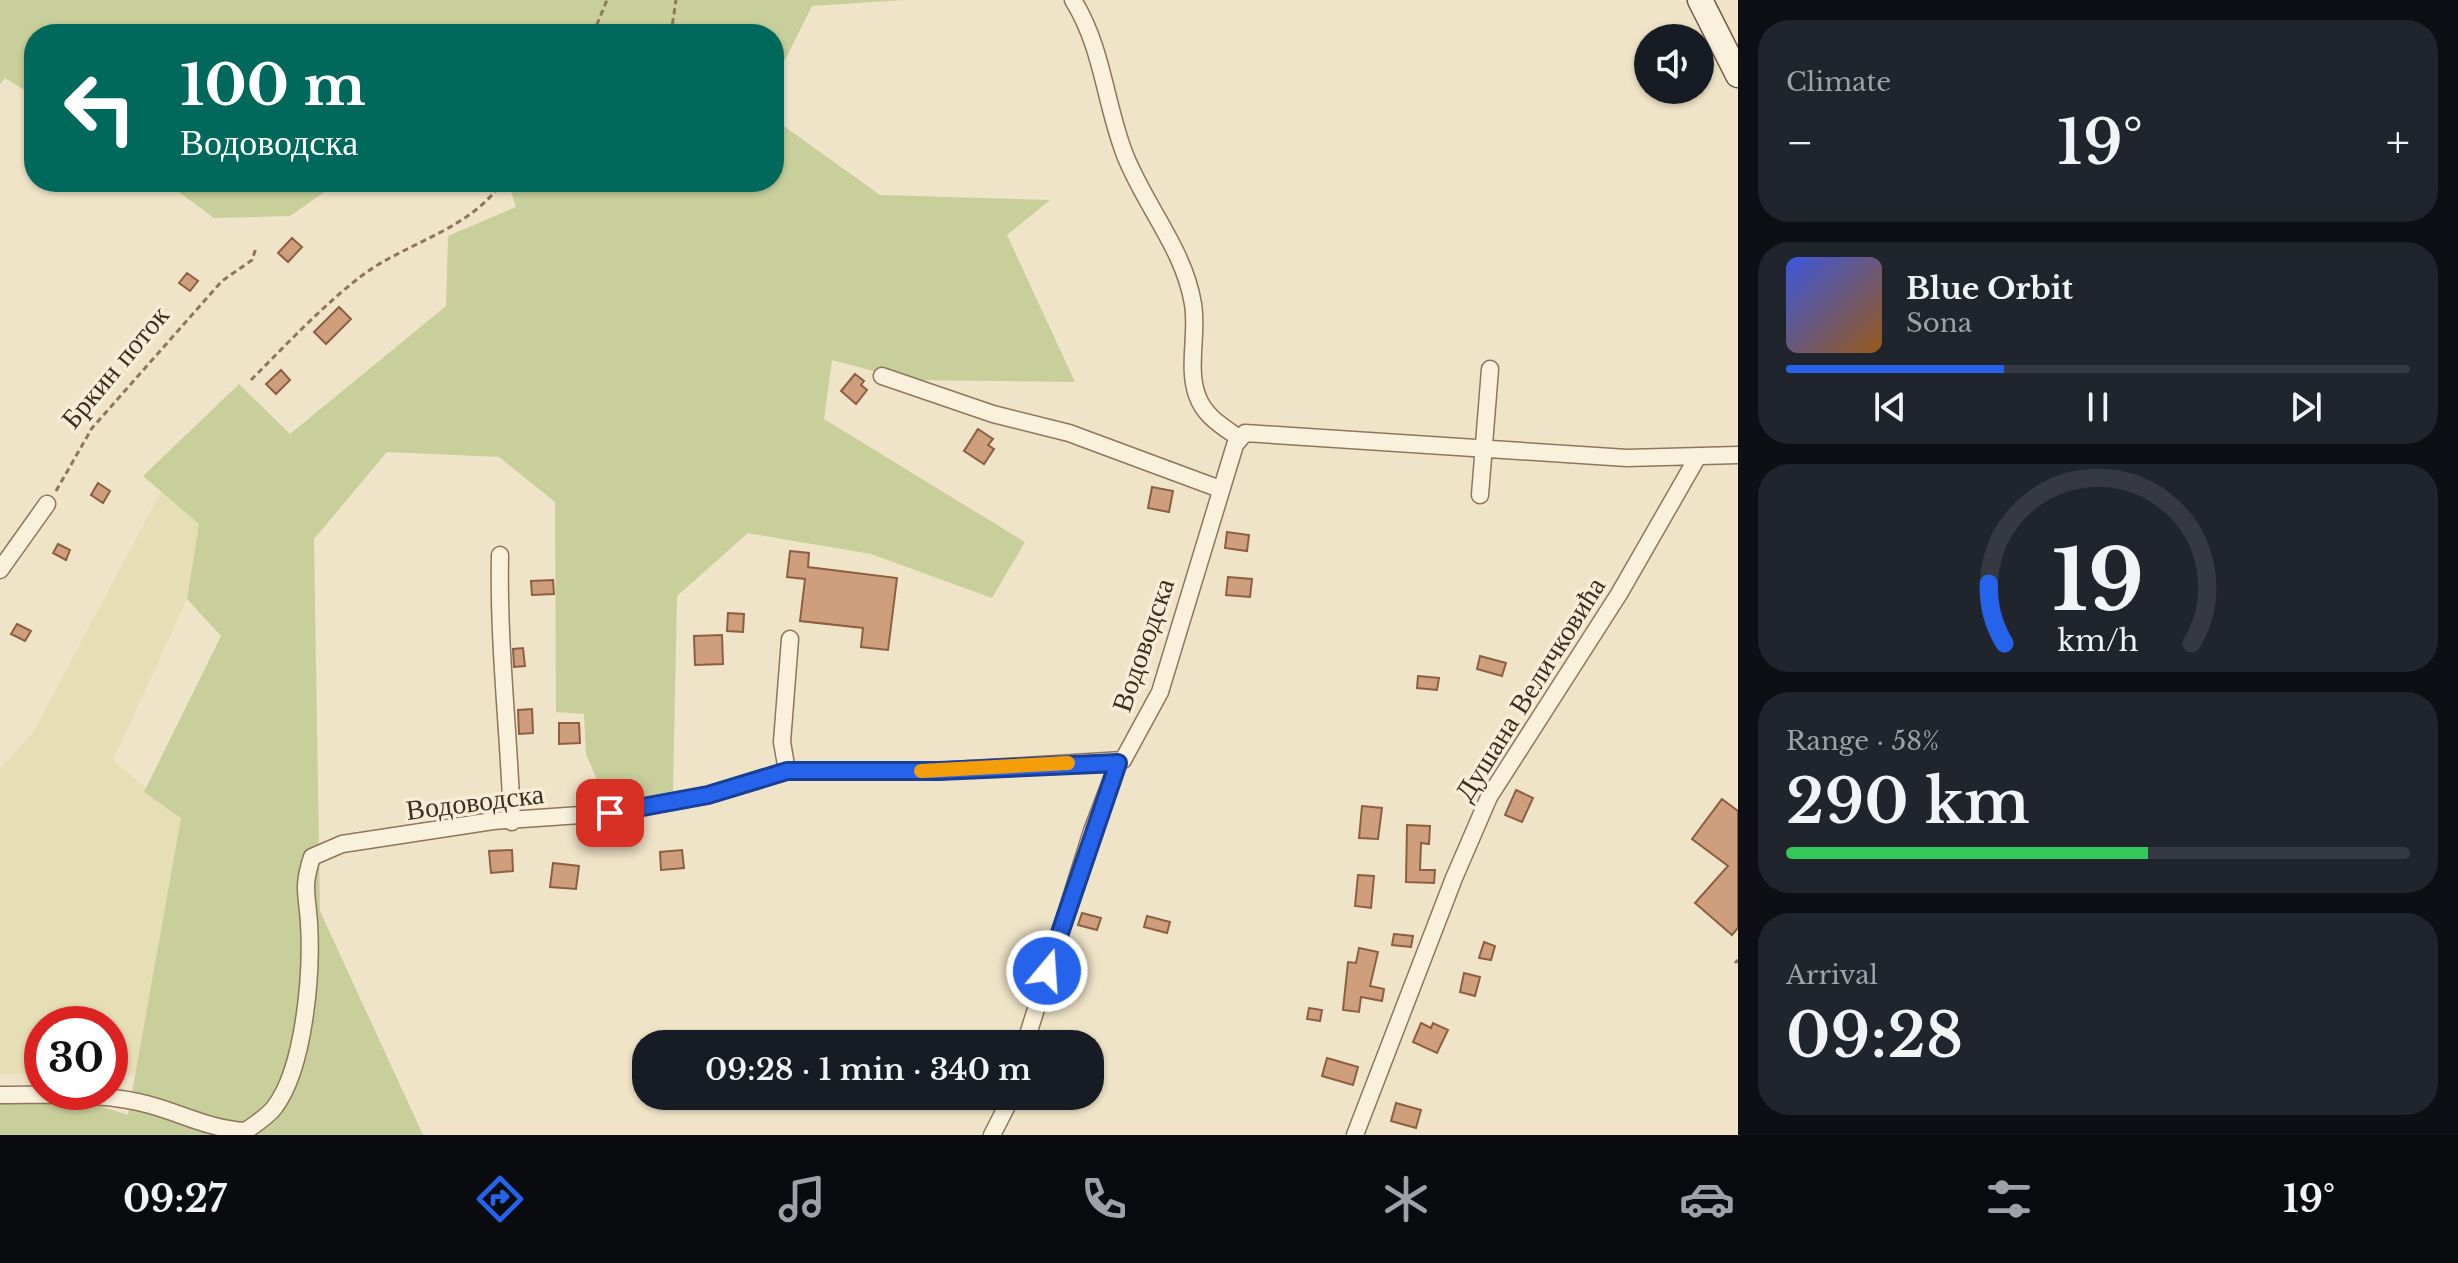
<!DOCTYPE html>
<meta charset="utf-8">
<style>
body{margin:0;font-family:"Libre Baskerville",serif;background:#20242c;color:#f1f3f6;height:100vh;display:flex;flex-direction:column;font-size:30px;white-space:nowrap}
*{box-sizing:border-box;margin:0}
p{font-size:26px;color:#9ea1a6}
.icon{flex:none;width:44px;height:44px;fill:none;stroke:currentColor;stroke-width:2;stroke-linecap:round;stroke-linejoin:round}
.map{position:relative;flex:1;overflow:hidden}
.side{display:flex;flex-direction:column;gap:20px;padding:20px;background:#0d0f14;width:720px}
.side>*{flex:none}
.hud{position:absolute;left:24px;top:24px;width:760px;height:168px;border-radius:32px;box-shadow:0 2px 6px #0004;background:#00695c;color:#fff;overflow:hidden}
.fabs{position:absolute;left:1634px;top:24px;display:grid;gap:16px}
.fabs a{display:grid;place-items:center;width:80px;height:80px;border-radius:50%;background:#171b24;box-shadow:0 2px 6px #0004;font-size:40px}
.speed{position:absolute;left:24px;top:1006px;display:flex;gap:16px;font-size:40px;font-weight:700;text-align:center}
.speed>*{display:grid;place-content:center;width:104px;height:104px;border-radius:50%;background:#171b24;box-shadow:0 2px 6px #0004;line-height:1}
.speed .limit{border:12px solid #d22;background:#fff;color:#111}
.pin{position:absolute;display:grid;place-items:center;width:68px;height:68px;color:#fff;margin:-34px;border-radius:16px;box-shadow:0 4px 12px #0006}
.me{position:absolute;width:88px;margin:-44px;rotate:18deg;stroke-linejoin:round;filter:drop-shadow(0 0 6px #0008)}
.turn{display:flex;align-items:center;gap:28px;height:168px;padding:0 24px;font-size:36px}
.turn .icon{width:104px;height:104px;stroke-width:2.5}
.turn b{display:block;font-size:56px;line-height:68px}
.big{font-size:60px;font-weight:600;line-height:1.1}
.side .tile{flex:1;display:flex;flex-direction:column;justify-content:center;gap:12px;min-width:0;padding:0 28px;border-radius:32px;background:#20242c}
.side .dial{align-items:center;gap:0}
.dial svg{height:208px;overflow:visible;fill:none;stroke:#363941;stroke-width:7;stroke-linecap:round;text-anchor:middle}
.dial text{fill:#f1f3f6;stroke:none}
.song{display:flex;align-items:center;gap:24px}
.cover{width:96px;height:96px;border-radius:12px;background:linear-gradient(135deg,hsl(230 70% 55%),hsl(30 70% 35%))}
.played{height:8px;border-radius:4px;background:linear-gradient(90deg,#2563eb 35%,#363941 35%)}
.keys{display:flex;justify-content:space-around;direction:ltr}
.heat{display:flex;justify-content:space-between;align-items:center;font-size:44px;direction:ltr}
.charge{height:12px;border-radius:6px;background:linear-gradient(90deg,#34c759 58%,#363941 0)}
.trip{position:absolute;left:632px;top:1030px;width:472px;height:80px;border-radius:32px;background:#171b24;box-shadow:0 2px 6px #0004;font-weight:600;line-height:80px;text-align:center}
.tab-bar{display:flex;height:128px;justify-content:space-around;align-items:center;background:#090b0e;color:#9ea1a6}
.tab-bar .icon{width:56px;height:56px}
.tab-bar .active{color:#2563eb}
.tab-bar b{font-size:36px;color:#f1f3f6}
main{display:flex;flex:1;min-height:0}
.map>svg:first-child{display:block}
.farmland{fill:#e6deb5}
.green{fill:#c9cf9b}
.building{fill:#cf9f7d;stroke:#8d5f41;stroke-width:2}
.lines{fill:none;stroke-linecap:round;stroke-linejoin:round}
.minor-casing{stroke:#8d765c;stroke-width:19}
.secondary-casing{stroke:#6f573f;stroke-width:27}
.path{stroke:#8d765c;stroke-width:3;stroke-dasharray:6 4;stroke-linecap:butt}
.minor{stroke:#faf1dc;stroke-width:16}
.secondary{stroke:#faf1dc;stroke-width:24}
.route-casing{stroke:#184099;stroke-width:20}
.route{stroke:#2563eb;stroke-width:14}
.slow{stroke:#f59e0b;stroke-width:14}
.labels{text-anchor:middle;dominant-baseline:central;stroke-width:7;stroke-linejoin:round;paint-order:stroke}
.street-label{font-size:28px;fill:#3d2e20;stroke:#f7eed8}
</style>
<main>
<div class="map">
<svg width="1738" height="1135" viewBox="0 0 1738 1135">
<rect width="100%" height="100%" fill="#f0e4c8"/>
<!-- farmland -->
<path class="farmland" d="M161,492L199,524L187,599L113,760L181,818L135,1076L110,1075V1024H42V1073L0,1074V769L34,731Z"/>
<!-- green -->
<path class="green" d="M0,0H903L812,6L774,82V34H34V96L5,78L0,84Z
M774,119L880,195L1050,200L1007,235L1075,382L907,380L832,360L824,419L1025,542L992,598L871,554L748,533L677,596L673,791L607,804L586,754L584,714L556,712L555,502L499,457L387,452L314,539L320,911L423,1135H0V1104L91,1103L128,1115L181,818L144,792L221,636L187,599L199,524L143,476L239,384L290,434L446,306L448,236L516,207L508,182H774Z
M165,182H339L290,216L214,218Z"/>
<!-- building -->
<path class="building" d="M292,238L302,247L288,262L278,253Z
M187,273L198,281L190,291L179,283Z
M339,307L351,319L326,344L314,332Z
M281,370L290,380L276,394L266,384Z
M855,374L864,381L861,385L867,390L856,404L841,391Z
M978,429L993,439L988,445L994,449L984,464L964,451Z
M98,483L110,491L103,503L91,495Z
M1152,487L1173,491L1169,512L1148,508Z
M1227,532L1249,535L1247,551L1225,548Z
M58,544L70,550L66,560L53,553Z
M790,551L809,553L808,567L897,578L888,650L861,647L863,628L800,621L805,579L787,577Z
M1228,577L1252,579L1250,597L1226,595Z
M553,580L554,594L532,595L531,581Z
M728,613L744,614L743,632L727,631Z
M17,624L31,631L25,641L11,634Z
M722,635L723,664L695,665L694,636Z
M523,648L525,666L514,667L513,649Z
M1480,656L1506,663L1502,676L1477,669Z
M1418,676L1439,678L1437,690L1417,688Z
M532,709L533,733L519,734L518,710Z
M559,723H579L580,743L559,744Z
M1516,790L1533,798L1522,822L1505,815Z
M1722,799L1738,811V928L1732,935L1695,903L1728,866L1692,839Z
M1362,806L1382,808L1378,839L1359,838Z
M1407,825L1430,826L1429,844L1421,843L1420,870H1435L1434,883L1406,882Z
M512,850L513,871L491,873L489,851Z
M682,850L684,868L661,870L660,852Z
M553,863L579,866L576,889L550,887Z
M1358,875L1374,876L1371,908L1355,906Z
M1082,913L1101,918L1097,930L1078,925Z
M1147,916L1170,922L1167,933L1144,927Z
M1394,934L1413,936L1411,947L1392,945Z
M1484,942L1495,946L1491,960L1479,958Z
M1359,948L1378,952L1370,986L1384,989L1382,1001L1361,997L1359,1012L1343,1010L1348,962L1356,963Z
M1464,973L1480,977L1475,996L1460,992Z
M1309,1008L1322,1010L1320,1021L1307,1019Z
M1421,1023L1431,1028L1433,1023L1448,1030L1437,1053L1413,1042Z
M1327,1058L1358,1067L1353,1085L1322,1076Z
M1396,1103L1421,1110L1416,1128L1391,1121Z"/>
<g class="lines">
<!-- minor casing -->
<g class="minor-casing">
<path id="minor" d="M1073,0C1103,48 1105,104 1125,155C1145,206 1184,249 1193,304C1198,334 1187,367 1197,395C1204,416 1222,426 1239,438
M882,376L993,414L1069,433L1220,489
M1480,495L1490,369
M500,555C498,644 509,733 512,822
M0,570L47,504
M787,771L782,742L790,639
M1025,1044L1092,831L1118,763
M0,1095C45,1095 93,1092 138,1102C176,1110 206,1129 246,1131C255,1124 267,1117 274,1108C305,1068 312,972 309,923C307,892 302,888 312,857L342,844L493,821L610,813L708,795L787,771H939L1123,760L1160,692L1235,445L1245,433L1627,458L1738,455
M992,1135L1012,1096
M1355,1135L1454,878L1489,797L1619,594L1697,458"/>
</g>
<!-- secondary casing -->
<g class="secondary-casing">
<path id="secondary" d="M1700,0L1738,75"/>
</g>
<!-- path -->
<path class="path" d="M593,34L607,0
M671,34L676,0
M251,380C287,344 323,305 364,274C408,242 471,229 502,182
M56,491L92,428L222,281L252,260L256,248
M1735,963L1738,960"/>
<!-- minor -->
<use href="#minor" class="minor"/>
<!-- secondary -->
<use href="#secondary" class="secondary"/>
</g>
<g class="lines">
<!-- route casing -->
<g class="route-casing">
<path id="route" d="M610,813L708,795L787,771H939L1118,763L1047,971"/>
</g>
<!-- route -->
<use href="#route" class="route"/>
<!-- slow -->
<path class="slow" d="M921,771L1068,763"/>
</g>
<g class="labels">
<!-- street labels -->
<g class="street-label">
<text transform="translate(115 367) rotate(-50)">Бркин поток</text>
<text transform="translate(1143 645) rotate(-71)">Водоводска</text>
<text transform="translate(1530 689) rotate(-58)">Душана Величковића</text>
<text transform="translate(475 802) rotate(-7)">Водоводска</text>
</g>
</g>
</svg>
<div class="fabs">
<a><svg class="icon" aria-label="sound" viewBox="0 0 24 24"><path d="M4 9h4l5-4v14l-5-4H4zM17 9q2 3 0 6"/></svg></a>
</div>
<div class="speed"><div class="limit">30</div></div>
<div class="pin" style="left:610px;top:813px;background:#d93025"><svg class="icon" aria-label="arrive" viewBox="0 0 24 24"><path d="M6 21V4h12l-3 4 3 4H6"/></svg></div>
<svg class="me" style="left:1047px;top:971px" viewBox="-20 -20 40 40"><circle r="17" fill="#2563eb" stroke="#fff" stroke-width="3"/><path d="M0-11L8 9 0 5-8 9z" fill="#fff"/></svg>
<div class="trip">09:28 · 1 min · 340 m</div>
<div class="hud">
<div class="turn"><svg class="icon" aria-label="left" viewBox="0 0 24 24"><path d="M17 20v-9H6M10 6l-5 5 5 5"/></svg><div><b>100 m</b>Водоводска</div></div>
</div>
</div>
<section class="side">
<div class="tile"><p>Climate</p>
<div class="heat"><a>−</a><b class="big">19°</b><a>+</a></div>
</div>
<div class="tile">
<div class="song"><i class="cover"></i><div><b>Blue Orbit</b><p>Sona</p></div></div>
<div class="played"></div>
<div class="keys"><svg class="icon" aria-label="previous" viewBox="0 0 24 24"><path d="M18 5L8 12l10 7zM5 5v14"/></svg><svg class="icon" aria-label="pause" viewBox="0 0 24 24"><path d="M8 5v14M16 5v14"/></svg><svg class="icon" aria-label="next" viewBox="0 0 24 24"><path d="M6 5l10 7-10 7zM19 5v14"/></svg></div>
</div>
<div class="tile dial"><svg viewBox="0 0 100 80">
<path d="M14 69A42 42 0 1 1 86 69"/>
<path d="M14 69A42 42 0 0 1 8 46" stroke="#2563eb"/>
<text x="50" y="56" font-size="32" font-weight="700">19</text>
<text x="50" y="72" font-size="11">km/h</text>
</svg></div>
<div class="tile"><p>Range · 58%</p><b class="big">290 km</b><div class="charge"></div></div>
<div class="tile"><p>Arrival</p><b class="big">09:28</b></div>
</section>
</main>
<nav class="tab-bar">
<b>09:27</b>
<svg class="icon active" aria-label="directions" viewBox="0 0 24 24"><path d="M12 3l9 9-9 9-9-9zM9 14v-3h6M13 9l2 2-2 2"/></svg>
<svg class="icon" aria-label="music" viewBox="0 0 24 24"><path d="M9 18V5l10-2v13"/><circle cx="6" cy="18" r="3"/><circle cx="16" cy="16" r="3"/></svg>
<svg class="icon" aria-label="phone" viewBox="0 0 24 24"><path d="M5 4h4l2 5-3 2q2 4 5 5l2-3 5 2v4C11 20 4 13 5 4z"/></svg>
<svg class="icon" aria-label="climate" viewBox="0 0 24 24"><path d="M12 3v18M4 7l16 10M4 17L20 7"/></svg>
<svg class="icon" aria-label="car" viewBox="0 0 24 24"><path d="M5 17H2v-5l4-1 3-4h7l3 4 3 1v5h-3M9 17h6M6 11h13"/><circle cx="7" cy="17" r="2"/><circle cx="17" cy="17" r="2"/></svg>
<svg class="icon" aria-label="filters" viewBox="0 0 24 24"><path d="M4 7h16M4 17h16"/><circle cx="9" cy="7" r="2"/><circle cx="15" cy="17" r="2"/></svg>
<b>19°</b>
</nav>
